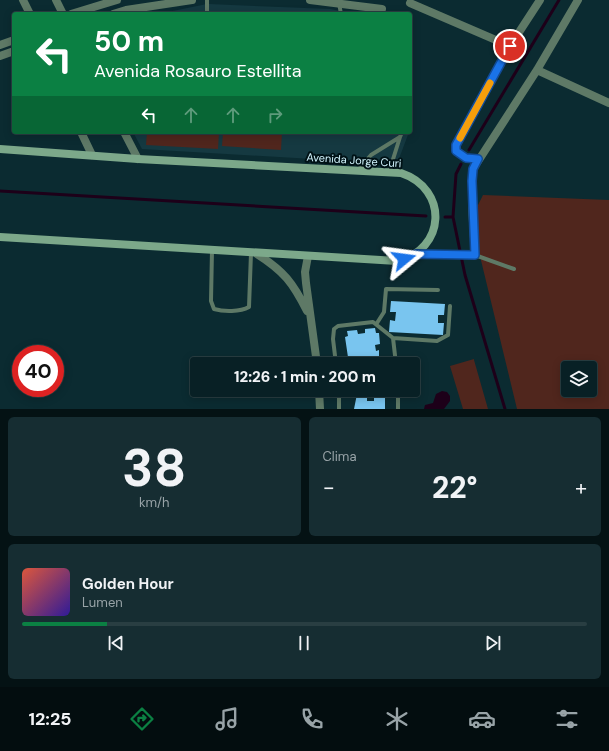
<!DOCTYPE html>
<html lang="pt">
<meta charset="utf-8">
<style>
body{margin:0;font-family:"DM Sans",sans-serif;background:#162d32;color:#f1f3f6;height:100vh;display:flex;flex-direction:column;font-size:15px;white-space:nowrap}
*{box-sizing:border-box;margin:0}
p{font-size:13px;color:#98a3a7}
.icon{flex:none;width:22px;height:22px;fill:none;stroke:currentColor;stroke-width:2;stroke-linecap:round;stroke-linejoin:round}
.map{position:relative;height:409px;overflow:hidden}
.sheet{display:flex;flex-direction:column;gap:8px;padding:8px;background:#041214;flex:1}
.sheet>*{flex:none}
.guide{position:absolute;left:12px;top:12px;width:400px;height:122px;border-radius:4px;box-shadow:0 2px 10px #0003,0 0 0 1px #293e42;background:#0b8043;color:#fff;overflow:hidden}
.buttons{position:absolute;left:561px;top:361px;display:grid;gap:8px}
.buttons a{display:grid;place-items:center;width:36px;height:36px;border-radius:4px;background:#082025;box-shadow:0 2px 10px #0003,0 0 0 1px #293e42;font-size:20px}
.speed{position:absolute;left:12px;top:345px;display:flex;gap:8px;font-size:20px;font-weight:700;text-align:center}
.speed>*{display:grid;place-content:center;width:52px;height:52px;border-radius:50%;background:#082025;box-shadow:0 2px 10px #0003,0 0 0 1px #293e42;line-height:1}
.speed .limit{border:6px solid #d22;background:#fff;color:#111}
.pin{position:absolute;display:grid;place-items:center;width:34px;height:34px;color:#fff;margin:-17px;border:2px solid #fff;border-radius:50%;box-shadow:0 1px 4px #0007}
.me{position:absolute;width:44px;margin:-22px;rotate:74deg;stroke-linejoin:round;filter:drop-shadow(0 0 3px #0008)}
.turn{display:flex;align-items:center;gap:14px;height:84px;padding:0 16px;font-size:18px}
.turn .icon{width:52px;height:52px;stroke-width:2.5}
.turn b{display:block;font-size:28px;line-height:34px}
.lanes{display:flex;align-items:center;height:38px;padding:0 16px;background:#0003;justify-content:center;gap:20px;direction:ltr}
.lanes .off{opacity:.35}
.big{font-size:30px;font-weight:800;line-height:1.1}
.sheet .tile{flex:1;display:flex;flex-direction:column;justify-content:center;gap:6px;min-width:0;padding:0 14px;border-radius:6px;background:#162d32}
.sheet .dial{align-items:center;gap:0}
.dial b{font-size:52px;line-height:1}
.song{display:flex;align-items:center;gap:12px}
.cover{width:48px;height:48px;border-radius:6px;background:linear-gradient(135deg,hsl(10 70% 55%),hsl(250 70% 35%))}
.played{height:4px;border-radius:2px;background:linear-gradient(90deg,#0b8043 15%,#293e42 15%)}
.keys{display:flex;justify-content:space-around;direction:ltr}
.heat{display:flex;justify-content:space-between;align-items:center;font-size:22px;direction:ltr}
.sheet .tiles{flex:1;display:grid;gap:8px;grid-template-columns:1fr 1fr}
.tile:last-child{grid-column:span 2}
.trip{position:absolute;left:190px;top:357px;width:230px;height:40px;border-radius:4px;background:#082025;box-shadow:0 2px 10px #0003,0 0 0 1px #293e42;font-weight:800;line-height:40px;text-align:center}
.dock{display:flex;height:64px;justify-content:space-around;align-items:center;background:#030d0f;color:#98a3a7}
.dock .icon{width:28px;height:28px}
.dock .selected{color:#0b8043}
.dock b{font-size:18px;color:#f1f3f6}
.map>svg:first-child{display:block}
.built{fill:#153941}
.green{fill:#50261d;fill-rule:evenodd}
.water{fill:#1d0019}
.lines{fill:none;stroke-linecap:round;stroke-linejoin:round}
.stream{stroke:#1d0019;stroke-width:3}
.building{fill:#79c5ef}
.lane{stroke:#5e7966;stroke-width:4}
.street{stroke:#5e7966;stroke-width:8}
.secondary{stroke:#7ca88a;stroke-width:8}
.route-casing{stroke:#114b97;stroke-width:10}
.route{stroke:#1a73e8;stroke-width:7}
.slow{stroke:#f59e0b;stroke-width:7}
.labels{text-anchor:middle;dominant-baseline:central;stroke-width:4;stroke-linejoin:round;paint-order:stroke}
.street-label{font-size:11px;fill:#d1f4fd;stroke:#001216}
</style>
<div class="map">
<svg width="609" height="409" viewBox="0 0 609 409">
<rect width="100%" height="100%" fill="#0b2b31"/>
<!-- built -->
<path class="built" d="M207,4L330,9L357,14H158Z
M133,132H409L397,164L142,149Z"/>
<!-- green -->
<path class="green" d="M147,132H219L218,149L146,145Z
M223,132H282L281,150L222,146Z
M483,195L609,200V409H517L478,248V205ZM568,368H590V390H568Z
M474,359V360L488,409H463L450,366Z"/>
<!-- water -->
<path class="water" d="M442,391L447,392L450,396V401L444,409H424L425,405L433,403L436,394Z"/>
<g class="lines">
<!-- stream -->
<path class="stream" d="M469,150L559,0
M461,164L456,174L453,217L465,275L505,409
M0,191L426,216
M445,217H453"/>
</g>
<!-- building -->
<path class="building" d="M391,301L445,304L444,315H438V323H444L443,335L389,332L390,320L395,321L396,312H390Z
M375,328L376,333H379L380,344L375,345L376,351L379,350V364H349L345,337L348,336L347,331L357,330L358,334L365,333V329Z
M357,394H367V401H374V395H385V409H354Z"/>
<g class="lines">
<!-- lane -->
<path class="lane" d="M207,0V14
M339,3L341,14
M410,99V103
M358,170L371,155L400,137L402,132
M389,172L400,137
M212,250L211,301L214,309C224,312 240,312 249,307L251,253
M416,254L475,255L514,269
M377,323L384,312L386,289L438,290
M393,338L437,341L448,335L450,306
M336,364L333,339L334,329L338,326L373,322L393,338L396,364
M339,390V409
M398,390V409"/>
<!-- street -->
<path class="street" d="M23,0L30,14
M56,0L63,14
M310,0L382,9
M410,3L510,46
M71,14L117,0
M113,14L126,10L192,0
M0,45L14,40
M0,56L14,51
M537,70L609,103
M81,132L92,155
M124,132L138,159
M478,159L466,158L456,151V145L510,46L540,0
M257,254C284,271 293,283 307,311
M475,255L472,206L473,169L537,70L578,0
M308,256L305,272L306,283L317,364
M319,390L320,409"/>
<!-- secondary -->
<path class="secondary" d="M0,149L138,159L401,173C449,189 446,250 397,261L0,237"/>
</g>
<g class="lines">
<!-- route casing -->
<g class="route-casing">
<path id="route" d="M404,259L416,254L475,255L472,181L473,169L478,159L466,158L456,151V145L510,46"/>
</g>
<!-- route -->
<use href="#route" class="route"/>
<!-- slow -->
<path class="slow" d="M460,138L490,83"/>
</g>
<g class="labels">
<!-- street labels -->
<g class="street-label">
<text transform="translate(354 160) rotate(4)">Avenida Jorge Curi</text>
</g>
</g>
</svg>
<div class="buttons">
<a><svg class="icon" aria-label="layers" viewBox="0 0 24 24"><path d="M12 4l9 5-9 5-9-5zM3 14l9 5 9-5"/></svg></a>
</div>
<div class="speed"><div class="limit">40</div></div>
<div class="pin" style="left:510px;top:46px;background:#d93025"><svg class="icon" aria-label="arrive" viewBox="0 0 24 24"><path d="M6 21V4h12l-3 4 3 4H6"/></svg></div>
<svg class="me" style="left:404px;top:259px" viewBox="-20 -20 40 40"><path d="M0-17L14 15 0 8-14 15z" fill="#1a73e8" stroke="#fff" stroke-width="4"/></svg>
<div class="trip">12:26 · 1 min · 200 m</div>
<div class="guide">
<div class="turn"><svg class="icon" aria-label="left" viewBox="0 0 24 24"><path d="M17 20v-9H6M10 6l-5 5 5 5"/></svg><div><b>50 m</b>Avenida Rosauro Estellita</div></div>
<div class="lanes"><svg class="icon" aria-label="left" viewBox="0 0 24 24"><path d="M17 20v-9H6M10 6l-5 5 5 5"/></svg><svg class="icon off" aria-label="ahead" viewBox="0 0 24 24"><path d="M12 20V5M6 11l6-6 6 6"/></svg><svg class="icon off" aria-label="ahead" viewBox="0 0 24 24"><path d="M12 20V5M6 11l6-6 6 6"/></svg><svg class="icon off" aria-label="right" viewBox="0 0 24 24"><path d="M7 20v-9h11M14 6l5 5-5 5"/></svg></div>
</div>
</div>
<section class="sheet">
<div class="tiles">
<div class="tile dial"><b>38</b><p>km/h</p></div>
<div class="tile"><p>Clima</p>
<div class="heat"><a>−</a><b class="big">22°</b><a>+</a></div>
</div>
<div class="tile">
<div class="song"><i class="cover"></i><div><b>Golden Hour</b><p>Lumen</p></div></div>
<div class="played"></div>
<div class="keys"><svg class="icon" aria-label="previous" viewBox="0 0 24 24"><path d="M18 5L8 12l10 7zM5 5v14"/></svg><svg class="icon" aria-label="pause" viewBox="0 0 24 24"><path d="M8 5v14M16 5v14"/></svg><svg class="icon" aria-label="next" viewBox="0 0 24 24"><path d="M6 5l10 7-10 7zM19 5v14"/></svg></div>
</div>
</div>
</section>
<nav class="dock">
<b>12:25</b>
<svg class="icon selected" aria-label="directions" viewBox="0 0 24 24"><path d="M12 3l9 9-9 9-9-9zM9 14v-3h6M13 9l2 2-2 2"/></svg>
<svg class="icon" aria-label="music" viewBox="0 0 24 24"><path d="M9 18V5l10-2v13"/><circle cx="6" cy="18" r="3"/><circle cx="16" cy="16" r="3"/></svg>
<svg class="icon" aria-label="phone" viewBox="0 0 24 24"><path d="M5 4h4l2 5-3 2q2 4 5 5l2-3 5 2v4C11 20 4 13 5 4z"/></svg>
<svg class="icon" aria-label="climate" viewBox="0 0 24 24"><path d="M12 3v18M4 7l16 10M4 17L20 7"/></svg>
<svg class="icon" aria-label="car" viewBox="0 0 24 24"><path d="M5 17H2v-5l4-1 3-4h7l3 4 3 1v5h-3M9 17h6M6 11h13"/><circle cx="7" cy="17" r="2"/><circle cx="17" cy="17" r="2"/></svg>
<svg class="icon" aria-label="filters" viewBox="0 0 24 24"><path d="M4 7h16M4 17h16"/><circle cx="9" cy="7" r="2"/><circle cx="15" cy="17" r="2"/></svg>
</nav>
